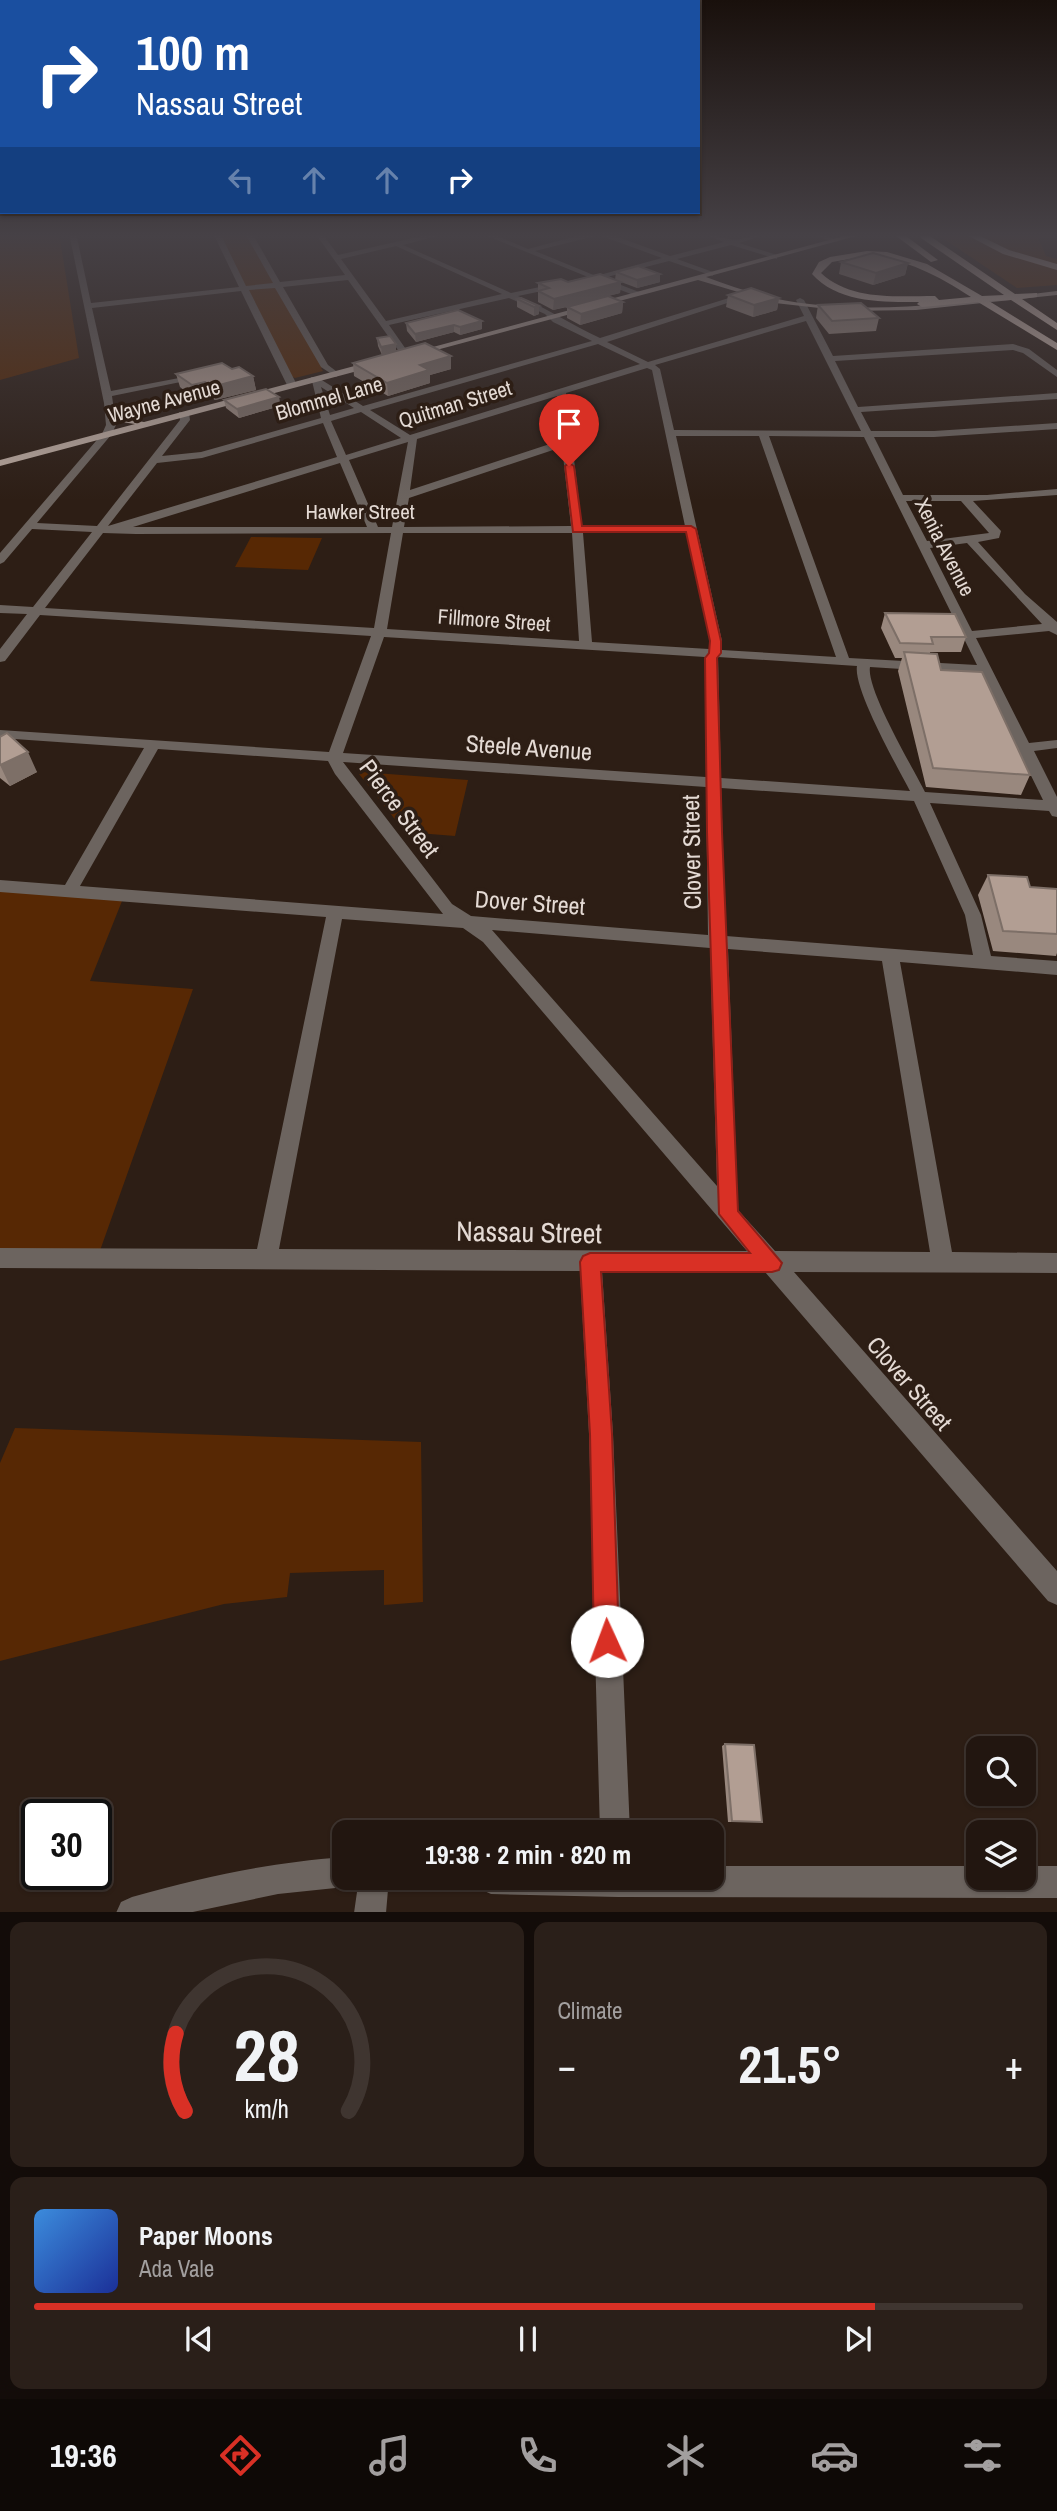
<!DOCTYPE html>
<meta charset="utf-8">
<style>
body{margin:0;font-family:"Archivo Narrow",sans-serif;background:#2a1f19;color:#f1f3f6;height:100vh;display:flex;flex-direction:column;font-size:26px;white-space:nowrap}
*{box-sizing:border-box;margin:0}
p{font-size:23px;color:#a29f9f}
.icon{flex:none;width:38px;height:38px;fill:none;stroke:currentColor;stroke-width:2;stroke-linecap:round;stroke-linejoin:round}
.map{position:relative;height:1912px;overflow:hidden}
.sheet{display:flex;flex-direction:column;gap:10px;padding:10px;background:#130c09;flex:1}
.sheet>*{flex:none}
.guide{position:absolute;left:0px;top:0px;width:700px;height:214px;box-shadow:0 2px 5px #0004,0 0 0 2px #3f3530;background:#1a4fa0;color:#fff;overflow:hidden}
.controls{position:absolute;left:966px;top:1736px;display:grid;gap:14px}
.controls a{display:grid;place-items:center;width:70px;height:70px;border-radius:14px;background:#221610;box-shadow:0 2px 5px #0004,0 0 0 2px #3f3530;font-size:35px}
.speed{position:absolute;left:21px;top:1799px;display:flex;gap:14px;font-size:35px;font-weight:700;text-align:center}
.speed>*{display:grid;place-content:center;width:91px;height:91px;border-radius:50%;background:#221610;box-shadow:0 2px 5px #0004,0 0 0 2px #3f3530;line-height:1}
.speed .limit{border:4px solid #111;border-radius:10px;background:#fff;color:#111}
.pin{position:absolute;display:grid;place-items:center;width:60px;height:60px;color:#fff;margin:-72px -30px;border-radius:50% 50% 50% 0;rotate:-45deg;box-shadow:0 0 7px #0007}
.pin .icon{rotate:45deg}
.me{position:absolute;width:77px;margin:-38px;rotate:358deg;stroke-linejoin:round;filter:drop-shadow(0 0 5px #0008)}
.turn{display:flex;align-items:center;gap:24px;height:147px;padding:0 21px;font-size:32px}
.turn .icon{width:91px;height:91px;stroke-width:2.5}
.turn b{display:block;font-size:49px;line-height:60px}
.lanes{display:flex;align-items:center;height:66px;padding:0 21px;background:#0003;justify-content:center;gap:35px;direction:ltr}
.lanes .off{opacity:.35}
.big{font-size:52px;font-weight:800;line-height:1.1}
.sheet .card{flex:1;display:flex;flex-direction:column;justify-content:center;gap:10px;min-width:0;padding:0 24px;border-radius:14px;background:#2a1f19}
.sheet .dial{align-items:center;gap:0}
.dial svg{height:182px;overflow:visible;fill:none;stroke:#3f3530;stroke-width:7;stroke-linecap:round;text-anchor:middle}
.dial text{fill:#f1f3f6;stroke:none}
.song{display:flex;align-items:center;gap:21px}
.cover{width:84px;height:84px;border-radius:10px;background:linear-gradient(135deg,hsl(210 70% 55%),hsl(230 70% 35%))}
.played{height:7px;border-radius:4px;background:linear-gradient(90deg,#d93025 85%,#3f3530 85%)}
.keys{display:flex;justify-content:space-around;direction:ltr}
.heat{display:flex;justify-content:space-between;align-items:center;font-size:38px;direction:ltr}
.sheet .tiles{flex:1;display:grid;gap:10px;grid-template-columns:1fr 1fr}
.card:last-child{grid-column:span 2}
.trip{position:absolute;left:332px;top:1820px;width:392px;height:70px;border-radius:14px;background:#221610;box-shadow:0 2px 5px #0004,0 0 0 2px #3f3530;font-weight:800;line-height:70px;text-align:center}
.tabs{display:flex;height:112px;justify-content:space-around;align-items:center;background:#0e0906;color:#a29f9f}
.tabs .icon{width:49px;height:49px}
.tabs .selected{color:#d93025}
.tabs b{font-size:32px;color:#f1f3f6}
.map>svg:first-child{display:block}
.green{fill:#572804}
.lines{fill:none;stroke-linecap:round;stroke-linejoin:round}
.minor{fill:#6c645f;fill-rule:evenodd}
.major{fill:#b7a69c;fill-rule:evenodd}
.highway{fill:#d5c0b4;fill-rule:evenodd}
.wall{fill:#99887e}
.shaded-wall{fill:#7d6f67}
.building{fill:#b29e93;stroke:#7d6f67;stroke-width:2}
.route{fill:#d93025;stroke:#8d1f18;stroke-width:2}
.labels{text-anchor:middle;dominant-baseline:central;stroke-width:7;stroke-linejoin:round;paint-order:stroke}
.far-street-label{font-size:21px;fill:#e4dad4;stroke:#2d1e15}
.street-label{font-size:24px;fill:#e4dad4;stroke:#2d1e15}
.near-street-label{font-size:28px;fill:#e4dad4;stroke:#2d1e15}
</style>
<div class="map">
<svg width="1057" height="1913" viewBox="0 0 1057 1913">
<rect width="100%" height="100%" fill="#2d1e15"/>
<!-- green -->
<path class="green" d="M0,233H59L79,358L0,380Z
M216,233H248L325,367L321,368L323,371L295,378L288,375Z
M935,233H961L998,250L1057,268V285L1017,288Z
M994,233H1046L1056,236L1038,237L1046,256L1057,259V265L1007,250L980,237Z
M251,537L322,538L308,570L235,567Z
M362,772L468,780L455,836L405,832L359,774Z
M0,886L124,896L90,981L193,989L97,1259L0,1258Z
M15,1428L421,1442L423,1602L384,1605V1570L290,1573L287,1597L224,1604L0,1661V1463Z"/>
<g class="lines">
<!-- minor -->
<path class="minor" d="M69,233H76L91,303L239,287L213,233H220L246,286L273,283L245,233H252L280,282L345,275L315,233H322L338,255L435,233H448L403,245L511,293L588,277L480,233H490L528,249L588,233H607L670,256L724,242L701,233C712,233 719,238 730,239C742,241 757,233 770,233L739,243L777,255V259L731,245L677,259L713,272V276L669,261L603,278L639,292L636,296L595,280L518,296C547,308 572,325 600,338L745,293L752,295L607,342L648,362L804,316L796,300L800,298L804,300L833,356L1013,344L1029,349L1057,370V377L1023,353L1013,350L835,361L858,407L1057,393V399L861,412L871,431H934L1057,423V429L934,437H874L903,495H987L1057,489V495L973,501L1001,531L999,538L978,542L1025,594L1057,622V635L1049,631L976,638L1029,743L1057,740V748L1034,751L1057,797V817L1052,816L1049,811L930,803L981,915L991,956L1057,961V975L900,962L952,1252L1057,1253V1273L794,1272L1057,1571V1605L1048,1601L765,1272L602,1271L613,1434L630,1832H600L589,1434L580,1271L0,1268V1248L257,1249L326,917L0,892V880L65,885L144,748L0,738V730L329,752L371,636L40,615L5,661L0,662V649L27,614L0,613V605L33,607L92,532L32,529L4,562L0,564V553L102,434L106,425L104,403ZM599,235L662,258L596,276L535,251ZM396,246L502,294L386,321L341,259ZM348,280L403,357L410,355L389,325L509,298L545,314L553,322L592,341L363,406L317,377H311L321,418L201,452L162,456L190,420L189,413L179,412L180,420L97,526L37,523L111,435L116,425L112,396L205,377L200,374L111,391L92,308L241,291L287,385L292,388L297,385L249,290L275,288L321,367L336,377L340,374L328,365L283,287ZM806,321L861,431L674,430L660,369L655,365ZM598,344L640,364L410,435L370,410ZM647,368L652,370L685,526H582L566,393ZM321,387L354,408L330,415ZM557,396L562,440L410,490L417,439ZM361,412L401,438L346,455L331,421ZM323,423L337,457L108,526L157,463L202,458ZM676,436H759L836,657L722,650V641ZM769,436L864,437L977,665L849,658ZM408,442L392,527H378L349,460ZM562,447L571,526L404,527L409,498ZM340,463L367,527H133ZM906,501H961L989,533L927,541ZM686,532L710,641L709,649L592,642L583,533ZM103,533L136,534L391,533L374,628L45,608ZM403,533H572L579,641L387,629ZM967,543L1042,624L972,631L930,548ZM384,637L705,657L706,777L343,753ZM718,657L857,666C853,689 897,766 910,791L721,778ZM870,667L981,674L1043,800L925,792C913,768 866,689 870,667ZM158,749L328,761L335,774L443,914L80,886ZM343,762L706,787L708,935L471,916L452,904ZM721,788L914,801L965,915L973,955L726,936ZM342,919L463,928L483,942L747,1251L279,1249ZM492,930L710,948L717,1186ZM728,949L882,961L930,1252L775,1251L738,1210Z
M808,233H819L839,241L833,242Z
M345,1857V1878H358L356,1883L345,1887L278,1894L188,1913H116L121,1902L132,1897C207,1876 267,1863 345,1857Z
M712,1866H978V1878H1024V1866H1057V1898L618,1897L491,1894L480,1889L475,1878H712Z
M359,1878H389L386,1913H354Z"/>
<!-- major -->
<path class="major" d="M855,233H867L706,277C728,285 750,293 773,298C866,318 964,302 1057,291V295L916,310L846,311L775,303L698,280L414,356L407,354Z
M377,360L380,361V365L0,466V460L135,424L108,420V416L144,422Z"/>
<!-- highway -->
<path class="highway" d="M892,233H902L938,260L931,262Z
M963,233H974L1009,250L1057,264V270L1003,254Z
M921,234H927L1015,294L1037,293V297L1022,299L1057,323V330L1011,300L989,301L1057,343V350L978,302L922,307L917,304L919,302C882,302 838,303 812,274L819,262L830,257L867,251L887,252L927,264L982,296L1004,295L921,238ZM867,256C907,259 937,275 971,297L939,300L935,296C897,296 851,301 821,273L832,262Z"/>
</g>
<!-- wall -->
<path class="wall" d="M841,262L908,263L905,275L873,285L839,274Z
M616,272L660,274V282L637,288L621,282L620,293L608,296L623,302L622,313L580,325L567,318V307L553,310L538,302V283L615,280Z
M728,295L779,298L777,310L753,317L726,307Z
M517,299L539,306V314L534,316L517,307Z
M818,305L879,318L876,331L829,334L816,318Z
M482,321V329L460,335L454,332L416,342L407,331L406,323Z
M377,338L396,344V351L451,369L430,375V383L388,396L354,376L353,363L382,355L378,346Z
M232,369L253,376L256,390L215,400L208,395L195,399L180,387L176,374Z
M279,397L280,406L239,418L226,408L224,400Z
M885,613L966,637L961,652H930V654L941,670L1030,775L1021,795L926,787L898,671L902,658H895L881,628Z
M0,737L37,772L10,786L0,778Z
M988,875L1030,887L1057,889V953L1056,956L993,951L978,895Z
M725,1744L762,1822H728L722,1746Z"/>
<!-- shaded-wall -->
<path class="shaded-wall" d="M908,263L905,275L873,285L876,273Z
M660,274V282L637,288V280Z
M621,282L620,293L553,310L554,299Z
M779,298L777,310L753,317L754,305Z
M623,302L622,313L580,325L581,314Z
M539,306V314L534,316V307Z
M482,321V329L460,335V327Z
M454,325V332L416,342L415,334Z
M396,344V352L382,356L381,347Z
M451,356V369L430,375V383L388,396L387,383L420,365Z
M253,376L256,390L215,400L212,387Z
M205,382L208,395L195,399L192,385Z
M279,397L280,406L239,418L237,409Z
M28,752L37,772L10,786L0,765Z"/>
<!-- building -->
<path class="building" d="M873,253L908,263L876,273L841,262Z
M638,266L660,274L637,280L616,272Z
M600,274L621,282L554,299L538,291L549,288L538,283L561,279L568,282Z
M751,288L779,298L754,305L728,295Z
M608,296L623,302L581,314L567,307Z
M521,298L539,306L534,307L517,299Z
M861,303L879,318L832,321L818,305Z
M458,310L482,321L460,327L454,325L415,334L406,323Z
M390,336L396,344L381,347L377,338Z
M425,343L451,356L420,365L429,370L387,383L353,363Z
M222,363L232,369L239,367L253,376L212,387L205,382L192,385L176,374Z
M266,389L279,397L237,409L224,400Z
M885,613L955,614L966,637H931L933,644L900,643Z
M904,652L937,654L941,670L982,672L1030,775L933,768Z
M7,733L28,752L0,765V737Z
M988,875L1027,877L1030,887L1057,889V934L1003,931Z
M725,1744L754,1745L762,1822L732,1821Z"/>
<!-- sky -->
<linearGradient id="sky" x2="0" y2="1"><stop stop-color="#19100c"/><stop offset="0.47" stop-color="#464146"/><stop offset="1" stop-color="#464146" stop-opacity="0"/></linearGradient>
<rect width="1057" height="501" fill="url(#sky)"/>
<!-- route -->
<path class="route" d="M569,463L574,466L582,526H691L696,529L721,641V653L717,658L722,832L738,1211L782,1263L779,1270L772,1272H601L612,1434L619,1641L616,1650L607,1654L598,1650L594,1641L590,1434L580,1262L583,1256L590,1253H750L719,1214L707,832L705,658L709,653L710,641L686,532H573L565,466Z"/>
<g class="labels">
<!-- far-street labels -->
<g class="far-street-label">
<text transform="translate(329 398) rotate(-16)">Blommel Lane</text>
<text transform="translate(164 401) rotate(-15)">Wayne Avenue</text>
<text transform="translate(455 404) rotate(-17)">Quitman Street</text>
<text x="360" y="511">Hawker Street</text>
<text transform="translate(945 547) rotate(63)">Xenia Avenue</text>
<text transform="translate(494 620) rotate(4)">Fillmore Street</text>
</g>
<!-- street labels -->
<g class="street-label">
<text transform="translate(529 747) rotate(4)">Steele Avenue</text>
<text transform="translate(400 808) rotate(53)">Pierce Street</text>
<text transform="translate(691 852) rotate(-91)">Clover Street</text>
<text transform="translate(530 902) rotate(4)">Dover Street</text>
<text transform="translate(910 1383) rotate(49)">Clover Street</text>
</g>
<!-- near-street labels -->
<g class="near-street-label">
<text transform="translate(529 1232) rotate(1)">Nassau Street</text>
</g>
</g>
</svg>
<div class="controls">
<a><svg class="icon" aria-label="search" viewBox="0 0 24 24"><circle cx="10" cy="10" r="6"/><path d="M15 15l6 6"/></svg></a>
<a><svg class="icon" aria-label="layers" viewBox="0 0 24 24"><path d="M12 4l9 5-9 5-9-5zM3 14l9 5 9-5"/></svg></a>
</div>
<div class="speed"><div class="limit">30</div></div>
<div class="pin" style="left:569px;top:466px;background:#d93025"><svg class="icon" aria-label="arrive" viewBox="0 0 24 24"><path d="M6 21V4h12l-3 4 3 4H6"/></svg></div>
<svg class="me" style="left:607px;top:1641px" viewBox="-20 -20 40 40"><circle r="19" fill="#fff"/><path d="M0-13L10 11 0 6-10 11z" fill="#d93025"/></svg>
<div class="trip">19:38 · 2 min · 820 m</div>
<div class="guide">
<div class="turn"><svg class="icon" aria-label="right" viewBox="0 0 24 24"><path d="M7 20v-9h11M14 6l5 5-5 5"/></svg><div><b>100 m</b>Nassau Street</div></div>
<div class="lanes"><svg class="icon off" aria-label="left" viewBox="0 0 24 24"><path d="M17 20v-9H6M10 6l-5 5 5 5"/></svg><svg class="icon off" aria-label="ahead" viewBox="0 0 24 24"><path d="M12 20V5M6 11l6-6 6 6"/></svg><svg class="icon off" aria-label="ahead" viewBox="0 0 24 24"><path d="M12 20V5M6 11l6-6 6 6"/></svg><svg class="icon" aria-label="right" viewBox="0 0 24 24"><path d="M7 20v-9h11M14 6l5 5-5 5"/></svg></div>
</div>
</div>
<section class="sheet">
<div class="tiles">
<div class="card dial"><svg viewBox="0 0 100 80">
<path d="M14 69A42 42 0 1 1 86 69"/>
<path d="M14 69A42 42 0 0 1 10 35" stroke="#d93025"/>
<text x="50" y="56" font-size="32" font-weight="700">28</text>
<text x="50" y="72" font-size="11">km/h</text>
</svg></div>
<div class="card"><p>Climate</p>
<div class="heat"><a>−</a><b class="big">21.5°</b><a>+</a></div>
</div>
<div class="card">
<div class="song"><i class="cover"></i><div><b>Paper Moons</b><p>Ada Vale</p></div></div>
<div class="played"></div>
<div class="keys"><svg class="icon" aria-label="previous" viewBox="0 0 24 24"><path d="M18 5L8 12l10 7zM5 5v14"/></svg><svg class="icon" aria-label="pause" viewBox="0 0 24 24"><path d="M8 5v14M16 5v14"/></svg><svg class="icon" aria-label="next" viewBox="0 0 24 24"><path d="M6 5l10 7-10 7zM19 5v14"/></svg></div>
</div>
</div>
</section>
<nav class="tabs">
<b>19:36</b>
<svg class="icon selected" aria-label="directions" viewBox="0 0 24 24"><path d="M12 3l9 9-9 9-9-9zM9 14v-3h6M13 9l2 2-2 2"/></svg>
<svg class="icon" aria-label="music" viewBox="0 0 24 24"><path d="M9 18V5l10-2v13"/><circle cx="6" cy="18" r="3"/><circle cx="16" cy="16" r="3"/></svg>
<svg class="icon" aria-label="phone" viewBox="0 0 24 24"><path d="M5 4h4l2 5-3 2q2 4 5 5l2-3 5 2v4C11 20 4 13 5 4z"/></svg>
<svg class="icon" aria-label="climate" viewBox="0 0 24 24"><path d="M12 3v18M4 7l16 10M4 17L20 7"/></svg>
<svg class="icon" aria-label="car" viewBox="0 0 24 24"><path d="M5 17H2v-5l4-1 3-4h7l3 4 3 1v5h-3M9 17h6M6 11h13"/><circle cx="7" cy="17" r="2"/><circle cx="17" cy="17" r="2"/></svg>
<svg class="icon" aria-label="filters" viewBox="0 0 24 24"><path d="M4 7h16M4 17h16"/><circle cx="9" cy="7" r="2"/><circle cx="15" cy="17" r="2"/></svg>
</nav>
